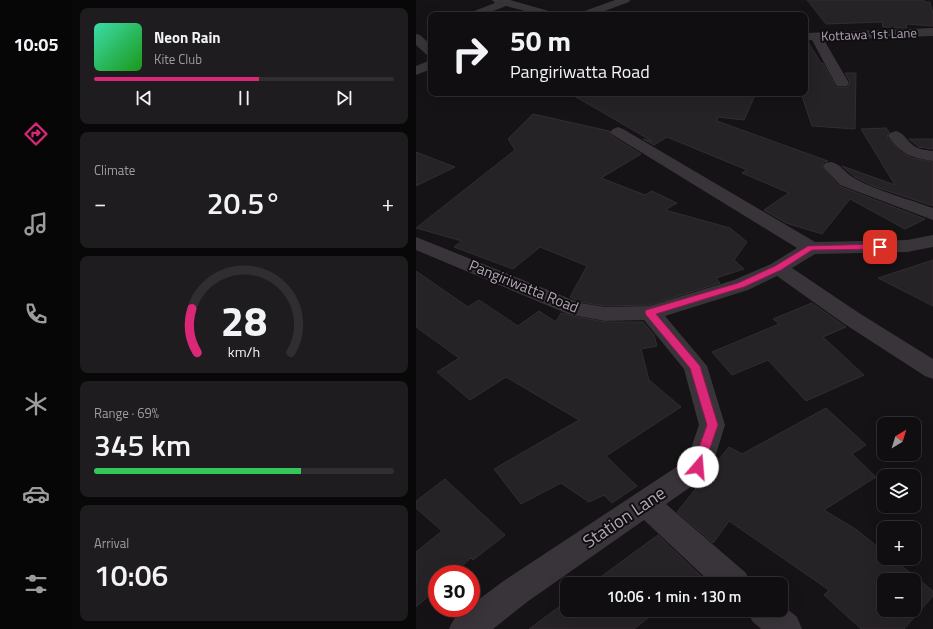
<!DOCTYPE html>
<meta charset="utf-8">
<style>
body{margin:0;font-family:"Titillium Web",sans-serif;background:#1e1c1e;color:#f1f3f6;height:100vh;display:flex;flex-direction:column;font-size:15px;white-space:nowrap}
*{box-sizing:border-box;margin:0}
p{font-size:13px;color:#9c9c9f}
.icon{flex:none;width:22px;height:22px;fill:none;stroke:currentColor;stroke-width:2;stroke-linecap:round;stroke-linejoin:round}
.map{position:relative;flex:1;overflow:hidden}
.side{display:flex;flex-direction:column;gap:8px;padding:8px;background:#090809;width:344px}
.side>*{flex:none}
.guide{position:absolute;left:12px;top:12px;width:380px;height:84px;border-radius:8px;box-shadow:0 4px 16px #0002,0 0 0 1px #302e30;background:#100e10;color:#f1f3f6;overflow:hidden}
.needle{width:26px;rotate:38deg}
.controls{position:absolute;left:461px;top:417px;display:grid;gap:8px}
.controls a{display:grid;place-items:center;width:44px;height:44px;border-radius:8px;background:#100e10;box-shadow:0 4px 16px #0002,0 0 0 1px #302e30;font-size:20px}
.speed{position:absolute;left:12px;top:565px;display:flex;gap:8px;font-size:20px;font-weight:700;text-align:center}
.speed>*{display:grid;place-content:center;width:52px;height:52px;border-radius:50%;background:#100e10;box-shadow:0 4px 16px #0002,0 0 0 1px #302e30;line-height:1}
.speed .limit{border:6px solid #d22;background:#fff;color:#111}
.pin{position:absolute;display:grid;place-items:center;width:34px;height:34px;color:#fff;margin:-17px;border-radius:8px;box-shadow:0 2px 6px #0006}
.me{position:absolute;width:44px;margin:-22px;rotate:18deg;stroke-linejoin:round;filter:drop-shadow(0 0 3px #0008)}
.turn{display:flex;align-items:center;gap:14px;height:84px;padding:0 16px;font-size:18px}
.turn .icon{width:52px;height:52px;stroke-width:2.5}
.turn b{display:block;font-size:28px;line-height:34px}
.big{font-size:30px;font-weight:600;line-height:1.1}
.side .card{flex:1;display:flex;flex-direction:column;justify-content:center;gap:6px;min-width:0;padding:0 14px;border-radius:8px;background:#1e1c1e}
.side .dial{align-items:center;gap:0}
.dial svg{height:104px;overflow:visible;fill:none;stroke:#302e30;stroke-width:7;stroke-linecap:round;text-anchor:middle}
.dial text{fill:#f1f3f6;stroke:none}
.song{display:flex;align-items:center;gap:12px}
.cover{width:48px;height:48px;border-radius:6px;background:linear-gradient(135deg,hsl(160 70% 55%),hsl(120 70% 35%))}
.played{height:4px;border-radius:2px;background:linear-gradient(90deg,#db2777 55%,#302e30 55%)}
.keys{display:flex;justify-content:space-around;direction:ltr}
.heat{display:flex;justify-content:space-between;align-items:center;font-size:22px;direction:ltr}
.charge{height:6px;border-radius:3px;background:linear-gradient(90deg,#34c759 69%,#302e30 0)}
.trip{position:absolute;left:144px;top:577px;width:228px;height:40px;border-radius:8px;background:#100e10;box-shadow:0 4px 16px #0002,0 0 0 1px #302e30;font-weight:600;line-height:40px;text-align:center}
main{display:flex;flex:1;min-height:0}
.menu{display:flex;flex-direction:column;width:72px;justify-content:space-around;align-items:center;background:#060606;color:#9c9c9f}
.menu .icon{width:28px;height:28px}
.menu .on{color:#db2777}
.menu b{font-size:18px;color:#f1f3f6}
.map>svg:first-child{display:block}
.building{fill:#262326;stroke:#312d31;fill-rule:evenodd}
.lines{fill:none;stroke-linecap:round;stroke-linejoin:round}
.minor{fill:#39343a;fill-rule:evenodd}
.route{fill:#db2777;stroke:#8e194d}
.labels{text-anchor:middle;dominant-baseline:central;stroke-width:4;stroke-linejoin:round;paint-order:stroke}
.far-street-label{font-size:13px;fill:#b1a5b5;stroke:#100e10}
.street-label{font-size:15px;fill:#b1a5b5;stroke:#100e10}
.near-street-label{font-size:18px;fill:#b1a5b5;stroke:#100e10}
</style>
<main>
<nav class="menu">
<b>10:05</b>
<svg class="icon on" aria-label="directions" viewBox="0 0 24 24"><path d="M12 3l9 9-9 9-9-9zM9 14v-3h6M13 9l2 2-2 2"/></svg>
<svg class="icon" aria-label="music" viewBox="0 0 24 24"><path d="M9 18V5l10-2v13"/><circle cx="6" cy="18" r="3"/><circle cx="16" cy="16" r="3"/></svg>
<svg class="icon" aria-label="phone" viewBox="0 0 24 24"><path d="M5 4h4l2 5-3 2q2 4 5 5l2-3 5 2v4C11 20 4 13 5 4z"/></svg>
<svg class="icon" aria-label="climate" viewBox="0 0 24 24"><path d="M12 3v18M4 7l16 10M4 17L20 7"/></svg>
<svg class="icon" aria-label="car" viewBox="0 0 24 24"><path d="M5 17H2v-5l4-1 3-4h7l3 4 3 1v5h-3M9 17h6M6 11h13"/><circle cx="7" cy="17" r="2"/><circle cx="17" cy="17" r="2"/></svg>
<svg class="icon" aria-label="filters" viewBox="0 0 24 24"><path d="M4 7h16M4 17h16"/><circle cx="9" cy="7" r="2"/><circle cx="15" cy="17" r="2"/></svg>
</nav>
<section class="side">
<div class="card">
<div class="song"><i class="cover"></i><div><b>Neon Rain</b><p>Kite Club</p></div></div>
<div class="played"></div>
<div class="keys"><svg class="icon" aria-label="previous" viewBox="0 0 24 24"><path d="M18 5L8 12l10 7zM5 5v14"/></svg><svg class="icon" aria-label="pause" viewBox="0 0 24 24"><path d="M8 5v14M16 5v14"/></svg><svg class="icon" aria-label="next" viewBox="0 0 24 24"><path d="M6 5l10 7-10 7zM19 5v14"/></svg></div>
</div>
<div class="card"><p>Climate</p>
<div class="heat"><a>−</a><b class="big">20.5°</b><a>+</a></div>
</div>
<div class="card dial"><svg viewBox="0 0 100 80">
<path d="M14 69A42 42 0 1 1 86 69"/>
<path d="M14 69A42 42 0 0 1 10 35" stroke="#db2777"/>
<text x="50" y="56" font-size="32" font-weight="700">28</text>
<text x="50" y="72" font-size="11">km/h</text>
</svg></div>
<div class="card"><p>Range · 69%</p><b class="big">345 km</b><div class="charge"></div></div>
<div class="card"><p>Arrival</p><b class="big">10:06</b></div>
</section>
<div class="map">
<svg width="517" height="629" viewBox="0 0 517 629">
<rect width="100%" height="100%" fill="#151315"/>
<!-- building -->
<path class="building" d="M391,0H508V2H514L517,14V26L490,24L491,28L467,27L466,22L410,24Z
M389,42H392L405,63H407L420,87H432L434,82L429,73H440L439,129L396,126L385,93H389Z
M153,93H340L328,120L302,117L301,121L412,161L408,162L406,167L423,186L509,219L489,229L434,199L406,234L370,223L348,210L373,193L326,173L331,170L251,137L238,145L227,139L236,141Z
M117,114L193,131L196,136L225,154L185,178L229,195L236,191L261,203L249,210L314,228L331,242L318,260L328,269L300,278L304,283L233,305L189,306L164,302L154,297L171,266L124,247L97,269L38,247L46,241L0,228L99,150L92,139Z
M470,128L473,132L471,137L485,152L496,158L517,162V206L457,186L439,177L426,166L479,185L445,129Z
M493,139H517V149L503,147Z
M0,152L39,167L0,186Z
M517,260V306L462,278Z
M0,271L52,307L63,300L102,326L123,311L140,322L145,313L152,315L189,322H227L238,335L241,346L225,349L233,380L265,407L190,456L221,486L196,503L188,495L173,502L145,483L105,504L78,469L163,420L90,377L54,400L21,372L43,358L0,327Z
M396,303L430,327L407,337L448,375L390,401L352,360L316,375L296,352L363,324L357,319Z
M410,408L450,445L436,454L460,477L408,510L441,530L468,552V558H476L517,591V596L488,629H445L408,595L413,590L313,521L297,543L261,512L286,481L293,476L298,466L313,447L326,454ZM468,580H498V610H468Z
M29,479L89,535L57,560L55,558L37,574H21V589L0,607V552L26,531L0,508V501Z
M242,535L285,576L274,584H175Z
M151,601V610H242L218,629H113Z"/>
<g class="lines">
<!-- minor -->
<path class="minor" d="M76,0H94L140,13L142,15H123L90,6L67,15H51L53,13L79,3Z
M199,0H214L213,2L178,15H161L163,13Z
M517,28V36L408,40L433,83L431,86H421L419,83L396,40L389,41V33Z
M0,34L4,35L15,45V56L11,55L0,45Z
M15,60V69L0,75V66Z
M202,127L207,129L399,242L491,240L517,235V247L491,252L399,254L376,268L443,313L517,359V379L509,376L427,323L361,276L332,290L249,316L291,366L309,425L296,467L292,475L250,504L330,573L335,584H296L228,520L111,602L77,629H33C37,620 43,608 55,608V605L89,580L271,460L283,425L268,369L228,320L189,321L152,314L0,250V237L164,303L189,307L233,306L318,280L355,264L381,248L197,135L194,132L197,129Z
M480,131C488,133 491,141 498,146C504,150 510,150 517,151V161C495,158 485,154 472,136L474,133Z
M415,162C425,164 429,173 438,178C461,191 492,199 517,208V220L424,185L407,167L409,163Z
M365,604L381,617L386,629H345L336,621L332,610H365Z"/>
</g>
<!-- route -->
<path class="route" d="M464,244L468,247L466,249L396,250L365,270L328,287L240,314L284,366L302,425L286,471L282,472L278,471L276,467L291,425L274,368L230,315L229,312L230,310L322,283L359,266L392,246Z"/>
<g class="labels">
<!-- far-street labels -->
<g class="far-street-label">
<text transform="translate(453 34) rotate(-2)">Kottawa 1st Lane</text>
</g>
<!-- street labels -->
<g class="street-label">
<text transform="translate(108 286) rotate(22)">Pangiriwatta Road</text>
</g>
<!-- near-street labels -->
<g class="near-street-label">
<text transform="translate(208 517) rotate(-34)">Station Lane</text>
</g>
</g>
</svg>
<div class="controls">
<a><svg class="needle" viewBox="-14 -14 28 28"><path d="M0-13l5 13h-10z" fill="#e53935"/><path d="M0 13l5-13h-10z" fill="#9c9c9f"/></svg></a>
<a><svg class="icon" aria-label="layers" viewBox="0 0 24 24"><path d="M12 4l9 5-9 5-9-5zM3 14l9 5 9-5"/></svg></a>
<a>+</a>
<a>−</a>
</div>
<div class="speed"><div class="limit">30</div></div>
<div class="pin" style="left:464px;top:247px;background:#d93025"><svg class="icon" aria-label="arrive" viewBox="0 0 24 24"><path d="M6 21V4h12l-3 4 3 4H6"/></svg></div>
<svg class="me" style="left:282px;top:467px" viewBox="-20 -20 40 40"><circle r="19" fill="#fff"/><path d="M0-13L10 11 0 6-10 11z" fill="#db2777"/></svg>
<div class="trip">10:06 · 1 min · 130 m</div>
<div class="guide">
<div class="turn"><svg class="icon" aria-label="right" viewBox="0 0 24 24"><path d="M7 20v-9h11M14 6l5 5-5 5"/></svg><div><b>50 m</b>Pangiriwatta Road</div></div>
</div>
</div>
</main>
